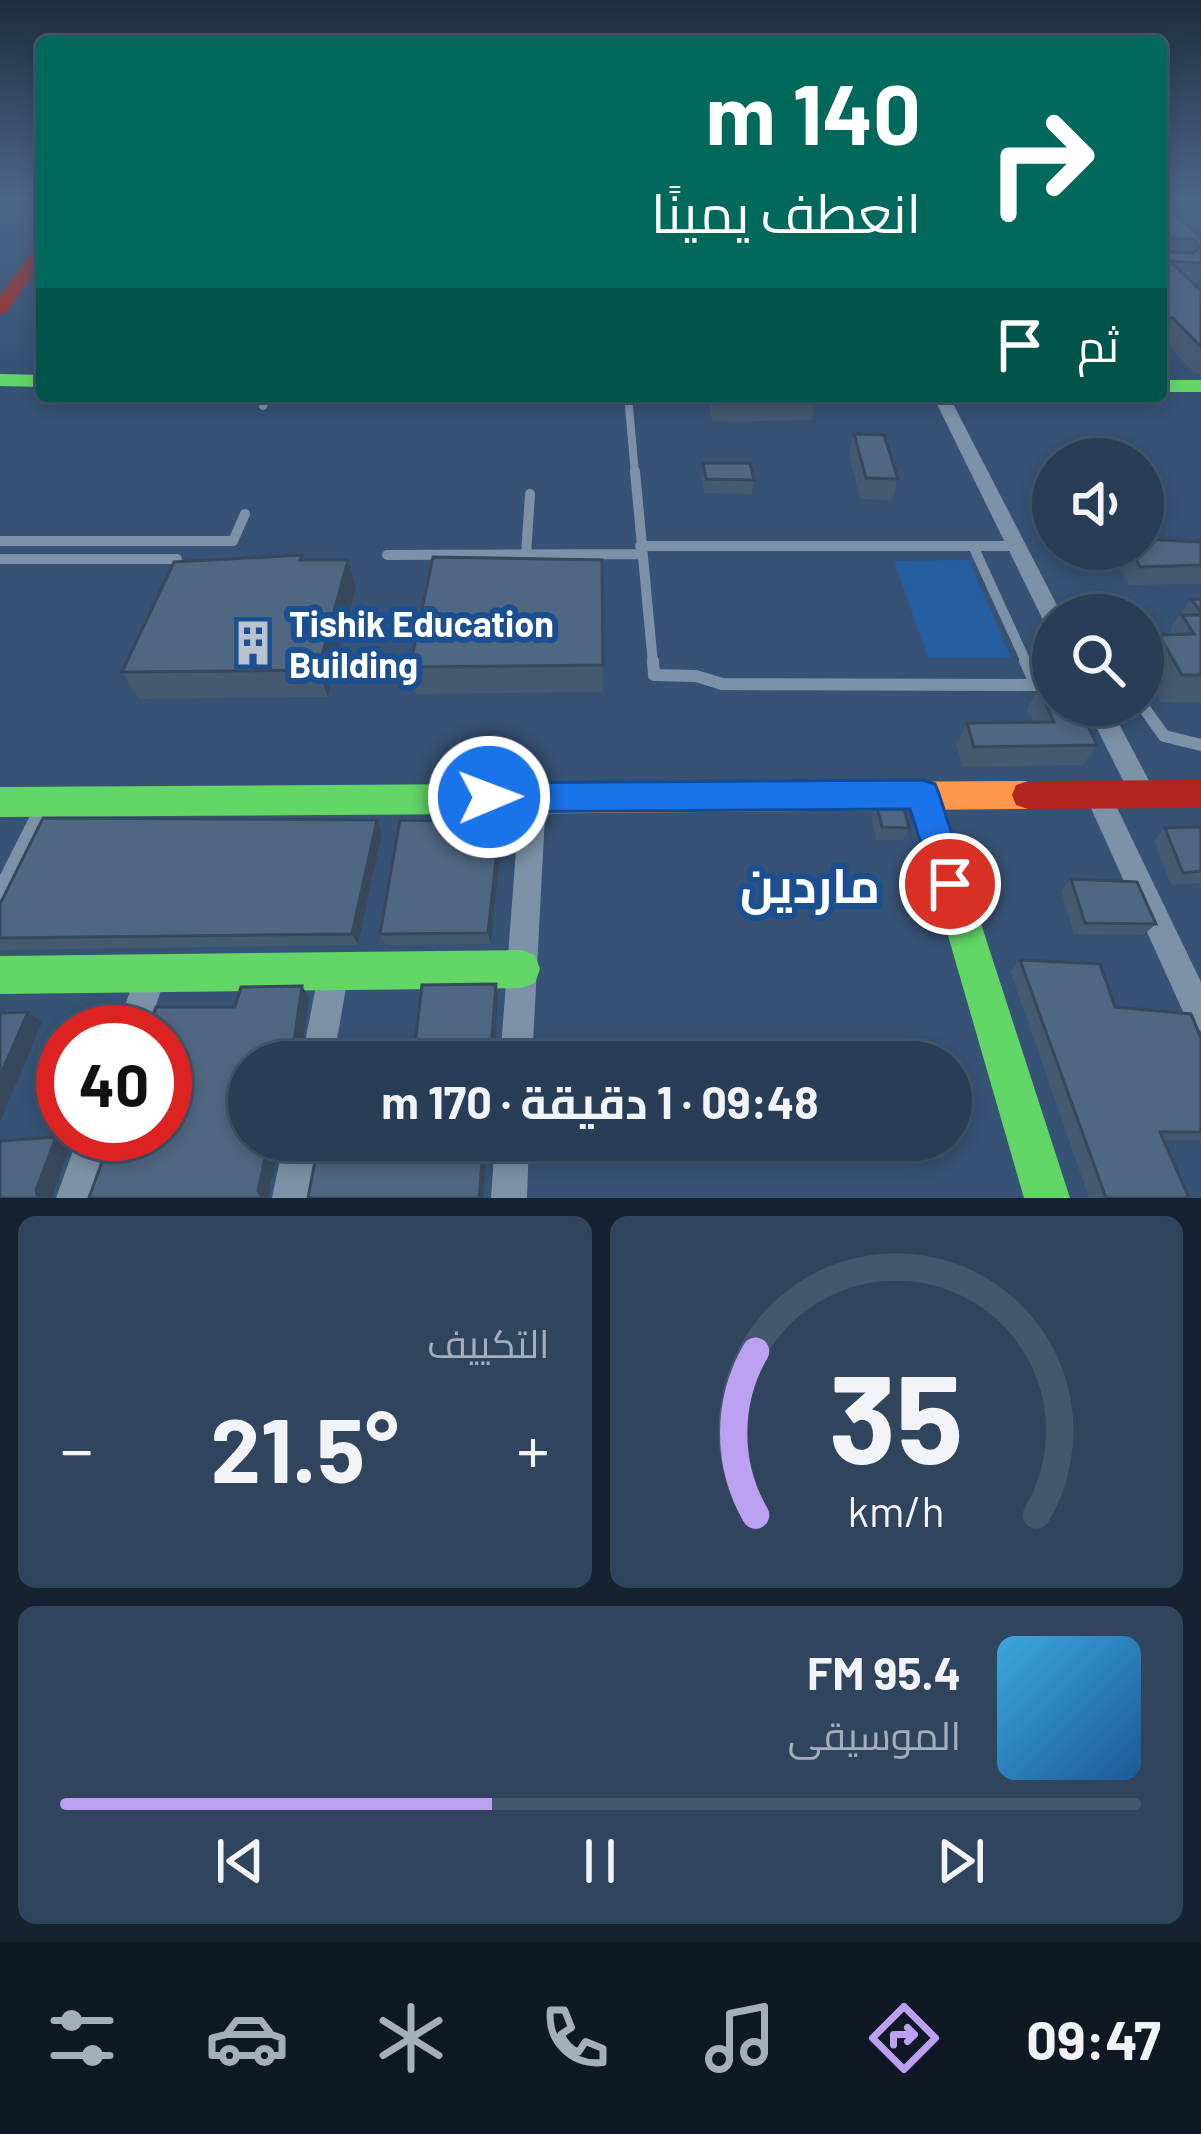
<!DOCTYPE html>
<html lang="ar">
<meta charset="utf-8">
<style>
body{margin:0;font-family:Barlow,Cairo,sans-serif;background:#30455d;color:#f1f3f6;direction:rtl;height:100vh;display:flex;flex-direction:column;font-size:45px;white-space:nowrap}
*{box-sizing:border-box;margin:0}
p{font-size:39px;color:#a5aeba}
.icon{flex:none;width:66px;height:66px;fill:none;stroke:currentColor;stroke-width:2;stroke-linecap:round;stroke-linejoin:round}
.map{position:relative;height:1198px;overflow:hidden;direction:ltr}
.side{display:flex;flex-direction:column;gap:18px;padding:18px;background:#162230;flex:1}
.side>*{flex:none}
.hud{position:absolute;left:36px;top:36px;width:1131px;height:366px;border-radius:12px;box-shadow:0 6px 18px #0003,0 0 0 3px #44576d;direction:rtl;background:#00695c;color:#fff;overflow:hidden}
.tools{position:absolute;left:1032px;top:438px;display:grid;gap:24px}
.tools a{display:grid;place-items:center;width:132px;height:132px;border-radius:50%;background:#283e57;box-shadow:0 6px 18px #0003,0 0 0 3px #44576d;font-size:60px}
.speed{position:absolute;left:36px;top:1005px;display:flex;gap:24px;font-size:60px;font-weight:700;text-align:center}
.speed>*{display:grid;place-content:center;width:156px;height:156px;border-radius:50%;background:#283e57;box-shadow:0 6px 18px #0003,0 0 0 3px #44576d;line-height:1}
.speed .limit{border:18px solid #d22;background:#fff;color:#111}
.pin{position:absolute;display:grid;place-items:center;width:102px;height:102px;color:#fff;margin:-51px;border:6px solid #fff;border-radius:50%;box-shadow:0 3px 12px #0007}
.me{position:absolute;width:132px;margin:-66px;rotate:89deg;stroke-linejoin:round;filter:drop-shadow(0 0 9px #0008)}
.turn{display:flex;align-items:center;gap:42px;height:252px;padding:0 48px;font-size:54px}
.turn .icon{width:156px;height:156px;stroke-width:2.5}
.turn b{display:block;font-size:84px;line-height:102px}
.then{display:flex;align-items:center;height:114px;padding:0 48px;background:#0003;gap:24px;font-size:45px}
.big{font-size:90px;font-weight:700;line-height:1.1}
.side .tile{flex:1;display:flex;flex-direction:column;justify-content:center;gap:18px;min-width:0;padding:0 42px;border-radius:18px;background:#30455d}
.side .dial{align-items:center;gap:0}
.dial svg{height:312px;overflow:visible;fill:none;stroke:#44576d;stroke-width:7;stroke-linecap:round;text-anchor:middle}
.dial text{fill:#f1f3f6;stroke:none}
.song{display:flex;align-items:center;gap:36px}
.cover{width:144px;height:144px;border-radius:18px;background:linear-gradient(135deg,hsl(200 70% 55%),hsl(210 70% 35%))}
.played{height:12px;border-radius:6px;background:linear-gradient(90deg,#bca0f2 40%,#44576d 40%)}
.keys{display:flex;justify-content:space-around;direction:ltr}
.heat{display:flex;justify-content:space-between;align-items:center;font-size:66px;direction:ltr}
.side .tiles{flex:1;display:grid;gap:18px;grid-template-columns:1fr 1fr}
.tile:last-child{grid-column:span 2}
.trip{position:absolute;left:228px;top:1041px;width:744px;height:120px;border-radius:60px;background:#283e57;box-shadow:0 6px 18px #0003,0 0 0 3px #44576d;font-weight:700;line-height:120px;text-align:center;direction:rtl}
.dock{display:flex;height:192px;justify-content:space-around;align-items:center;background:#101923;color:#a5aeba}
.dock .icon{width:84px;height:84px}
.dock .on{color:#bca0f2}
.dock b{font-size:54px;color:#f1f3f6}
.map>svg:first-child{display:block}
.green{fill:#265fa1}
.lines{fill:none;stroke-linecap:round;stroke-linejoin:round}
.lane-far2{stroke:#7d92a8;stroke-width:8}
.lane-far1{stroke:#7d92a8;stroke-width:10}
.lane{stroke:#7d92a8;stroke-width:12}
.street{fill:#7d92a8;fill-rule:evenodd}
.fast{fill:#63d668;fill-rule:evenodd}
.slow{fill:#ff974d;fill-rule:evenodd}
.jam{fill:#b3261e;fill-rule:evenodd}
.wall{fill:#455971}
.shaded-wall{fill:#38485c}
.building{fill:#506783;stroke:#38485c;stroke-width:3;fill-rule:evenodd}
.route{fill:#1a73e8;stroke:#114b97;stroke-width:3}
.labels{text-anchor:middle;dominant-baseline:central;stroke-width:12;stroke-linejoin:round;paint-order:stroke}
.poi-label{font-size:36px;font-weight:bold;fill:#fff;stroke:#1b4f8f;text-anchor:start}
.near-neighbourhood-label{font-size:48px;font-weight:bold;fill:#fff;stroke:#1b4f8f}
</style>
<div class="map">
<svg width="1201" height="1198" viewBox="0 0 1201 1198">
<rect width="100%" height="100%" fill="#365274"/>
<!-- green -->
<path class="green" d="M969,560L1011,658H928L894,561Z"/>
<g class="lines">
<!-- lane-far2 -->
<path class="lane-far2" d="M628,396L635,474
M263,406L268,396"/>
<!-- lane-far1 -->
<path class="lane-far1" d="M635,471L653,664
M0,541H233L245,514
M640,546H1016
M973,546L1027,664
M387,555L640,554
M526,555L530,494
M0,559H177"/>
<!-- lane -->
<path class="lane" d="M653,661L654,675L696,676L722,684L1036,685L1025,661
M1142,705L1164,736L1201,745"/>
<!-- street -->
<path class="street" d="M933,396H949L1062,615H1053V626L1045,624L1042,618Z
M1085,705H1109L1156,794L1152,802L1143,805L1134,802Z
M1098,784L1107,787L1201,982V1031L1190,1027L1085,795L1089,787Z
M533,786L542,789L546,797L532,1062H500L520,797L524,789Z
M50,791L59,794L63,802L10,914L0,918V875L41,794Z
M334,956L345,960L349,971L333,1062H301L319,971L323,960Z
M152,958L163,962L167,973L147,1032H115L141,962Z
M79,1134H113L92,1198H56Z
M284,1140H318L308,1198H272Z
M495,1140H529L527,1198H491Z"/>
<!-- fast -->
<path class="fast" d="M0,374L42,375V387L0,386Z
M1161,380H1201V392H1161Z
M923,780L935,784L939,794L1070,1198H1024L907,794L911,784Z
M487,784L499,789L504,799L499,809L487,814L0,817V787Z
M521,950L535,955L540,969L535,983L521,988L0,994V956Z"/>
<!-- slow -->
<path class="slow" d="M1028,781L1040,785L1044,795L1040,805L1028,809L487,814L475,809L470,799L475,789L487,784Z"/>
<!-- jam -->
<path class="jam" d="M42,244V261L6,313L0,314V296L36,246Z
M1201,780V808L1028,809L1016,805L1012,795L1016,785L1028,781Z"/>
</g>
<!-- wall -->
<path class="wall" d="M1161,202L1201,238V283H1192L1201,291V373H1194L1161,338Z
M708,396H817L812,420L712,422Z
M854,434L898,479L892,500L860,499L849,454Z
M703,463L754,480L752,494L704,493L702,476Z
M1201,542V584L1129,585L1114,557L1119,549H1143Z
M303,560L356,587L328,697L139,699L122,672Z
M602,560L603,692L416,694L410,667Z
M1191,599H1201V702H1161L1143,668V658L1159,635L1168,634L1172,629L1171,627Z
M1051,679L1097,745L1083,765L963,767L956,744L967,723L1033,722L1027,709L1039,688H1046Z
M876,804L909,828L903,840H876L871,817Z
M377,820L382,833L358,945L0,950V904Z
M500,822L502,834L491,944L385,945L380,934Z
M1201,827V883L1171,885L1154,841L1165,828Z
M1071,879L1156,924L1143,935L1074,934L1061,891Z
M1020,960L1115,1007L1201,1038V1140H1164L1189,1198H1089L1010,971Z"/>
<!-- shaded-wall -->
<path class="shaded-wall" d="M348,560L356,587L328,697L318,670Z
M377,820L382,833L358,945L352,934Z
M500,822L502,834L491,944L488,933Z
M496,984L498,995L494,1062H490Z
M302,986L309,997L300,1062H291Z
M28,1012L42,1022L0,1122V1076Z
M56,1137L70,1145L52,1198H38L36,1190Z
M269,1140H279L268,1198H263L258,1191Z
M484,1140L488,1142L483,1198H479Z"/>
<!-- building -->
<path class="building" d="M1161,202L1201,238V263L1170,261L1201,291V347L1173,318L1161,317ZM1170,238L1194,239L1199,248L1193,253L1168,252L1163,244Z
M854,434L884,435L898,479L866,478Z
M703,463H750L754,480L706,479Z
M1143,539L1201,542V565L1140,567L1131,549H1143Z
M302,555L300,560H348L318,670L122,672L174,562Z
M433,557L602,560L603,665L410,667Z
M1191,599H1201V612Z
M1182,615H1201V675H1182L1159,635L1194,634Z
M1051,679H1053V705H1078L1097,745L974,747L967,723L1054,722L1039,688L1053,689Z
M876,804H903L909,828L882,827Z
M43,818L377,820L352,934L0,938V904Z
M400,820L500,822L488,933L380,934Z
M1201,827V871L1183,873L1165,828Z
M1071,879L1137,882L1156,924L1085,923Z
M1020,960L1100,964L1115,1007L1191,1014L1201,1038V1132H1160L1189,1198H1106Z
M496,984L490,1062H413L422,985Z
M302,986L291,1062H249V1140H269L258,1191L263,1198H89L112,1134H165V1032H147L156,1007H235L241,987Z
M28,1012L0,1076V1013Z
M56,1137L36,1190L38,1198H0V1141Z
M319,1140H484L479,1198H308Z"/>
<!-- sky -->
<linearGradient id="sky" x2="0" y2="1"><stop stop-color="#1e2d40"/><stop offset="0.54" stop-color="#4c6688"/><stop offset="1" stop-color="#4c6688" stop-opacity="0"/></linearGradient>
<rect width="1201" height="367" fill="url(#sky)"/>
<!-- route -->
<path class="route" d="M923,780L935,784L939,794L968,884L963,896L950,901L938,896L910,809L489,812L477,808L472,797L477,787L489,783Z"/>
<!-- icons -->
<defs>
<g id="building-bare" transform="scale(3.6)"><path d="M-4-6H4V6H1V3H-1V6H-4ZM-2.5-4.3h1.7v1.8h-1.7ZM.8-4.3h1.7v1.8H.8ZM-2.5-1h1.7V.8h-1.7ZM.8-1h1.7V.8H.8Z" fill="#b9c2ce" stroke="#1b4f8f" stroke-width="2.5" paint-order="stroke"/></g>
</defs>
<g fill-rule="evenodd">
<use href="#building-bare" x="253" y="643"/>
</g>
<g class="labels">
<!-- poi labels -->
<g class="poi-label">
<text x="289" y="622">Tishik Education<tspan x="289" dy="41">Building</tspan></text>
</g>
<!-- near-neighbourhood labels -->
<g class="near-neighbourhood-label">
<text x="810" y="884">ماردین</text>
</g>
</g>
</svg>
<div class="tools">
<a><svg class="icon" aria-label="sound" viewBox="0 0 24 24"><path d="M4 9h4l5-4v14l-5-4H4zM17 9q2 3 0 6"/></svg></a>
<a><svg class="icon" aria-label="search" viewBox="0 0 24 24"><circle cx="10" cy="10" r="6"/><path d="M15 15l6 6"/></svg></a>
</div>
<div class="speed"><div class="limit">40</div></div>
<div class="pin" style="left:950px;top:884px;background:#d93025"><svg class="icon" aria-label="arrive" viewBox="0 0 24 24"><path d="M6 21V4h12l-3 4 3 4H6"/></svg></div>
<svg class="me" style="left:489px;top:797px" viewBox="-20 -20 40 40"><circle r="17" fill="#1a73e8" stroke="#fff" stroke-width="3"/><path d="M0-11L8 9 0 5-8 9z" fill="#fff"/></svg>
<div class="trip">09:48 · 1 دقيقة · 170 m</div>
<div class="hud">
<div class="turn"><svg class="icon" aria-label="right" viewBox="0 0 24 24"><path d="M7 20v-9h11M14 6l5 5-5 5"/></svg><div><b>140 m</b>انعطف يمينًا</div></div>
<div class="then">ثم<svg class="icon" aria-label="arrive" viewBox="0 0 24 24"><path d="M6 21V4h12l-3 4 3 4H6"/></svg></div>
</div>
</div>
<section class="side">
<div class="tiles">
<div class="tile dial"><svg viewBox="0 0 100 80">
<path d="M14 69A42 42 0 1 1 86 69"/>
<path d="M14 69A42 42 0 0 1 14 27" stroke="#bca0f2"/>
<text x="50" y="56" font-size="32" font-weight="700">35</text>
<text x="50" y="72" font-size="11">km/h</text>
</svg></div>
<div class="tile"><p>التكييف</p>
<div class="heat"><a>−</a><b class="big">21.5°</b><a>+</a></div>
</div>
<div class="tile">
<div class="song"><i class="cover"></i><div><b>95.4 FM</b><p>الموسيقى</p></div></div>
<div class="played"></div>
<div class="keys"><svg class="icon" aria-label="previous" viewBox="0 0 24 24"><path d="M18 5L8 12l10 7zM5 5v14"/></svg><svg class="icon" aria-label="pause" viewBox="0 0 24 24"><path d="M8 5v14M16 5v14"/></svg><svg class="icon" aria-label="next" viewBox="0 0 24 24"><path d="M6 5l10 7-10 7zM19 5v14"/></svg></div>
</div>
</div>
</section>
<nav class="dock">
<b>09:47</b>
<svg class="icon on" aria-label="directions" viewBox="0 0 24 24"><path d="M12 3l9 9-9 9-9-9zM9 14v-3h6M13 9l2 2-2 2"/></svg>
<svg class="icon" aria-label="music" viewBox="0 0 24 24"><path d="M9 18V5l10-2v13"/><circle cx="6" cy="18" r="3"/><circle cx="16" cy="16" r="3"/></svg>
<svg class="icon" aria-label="phone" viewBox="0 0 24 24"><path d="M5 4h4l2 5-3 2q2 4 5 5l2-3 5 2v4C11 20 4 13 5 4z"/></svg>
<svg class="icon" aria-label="climate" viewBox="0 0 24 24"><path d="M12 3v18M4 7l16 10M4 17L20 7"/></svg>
<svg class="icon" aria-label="car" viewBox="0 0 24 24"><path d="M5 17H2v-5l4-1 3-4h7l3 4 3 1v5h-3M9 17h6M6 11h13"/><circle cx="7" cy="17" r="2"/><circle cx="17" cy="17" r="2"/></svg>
<svg class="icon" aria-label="filters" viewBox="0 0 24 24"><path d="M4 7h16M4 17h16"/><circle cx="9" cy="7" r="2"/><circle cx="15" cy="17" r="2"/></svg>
</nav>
